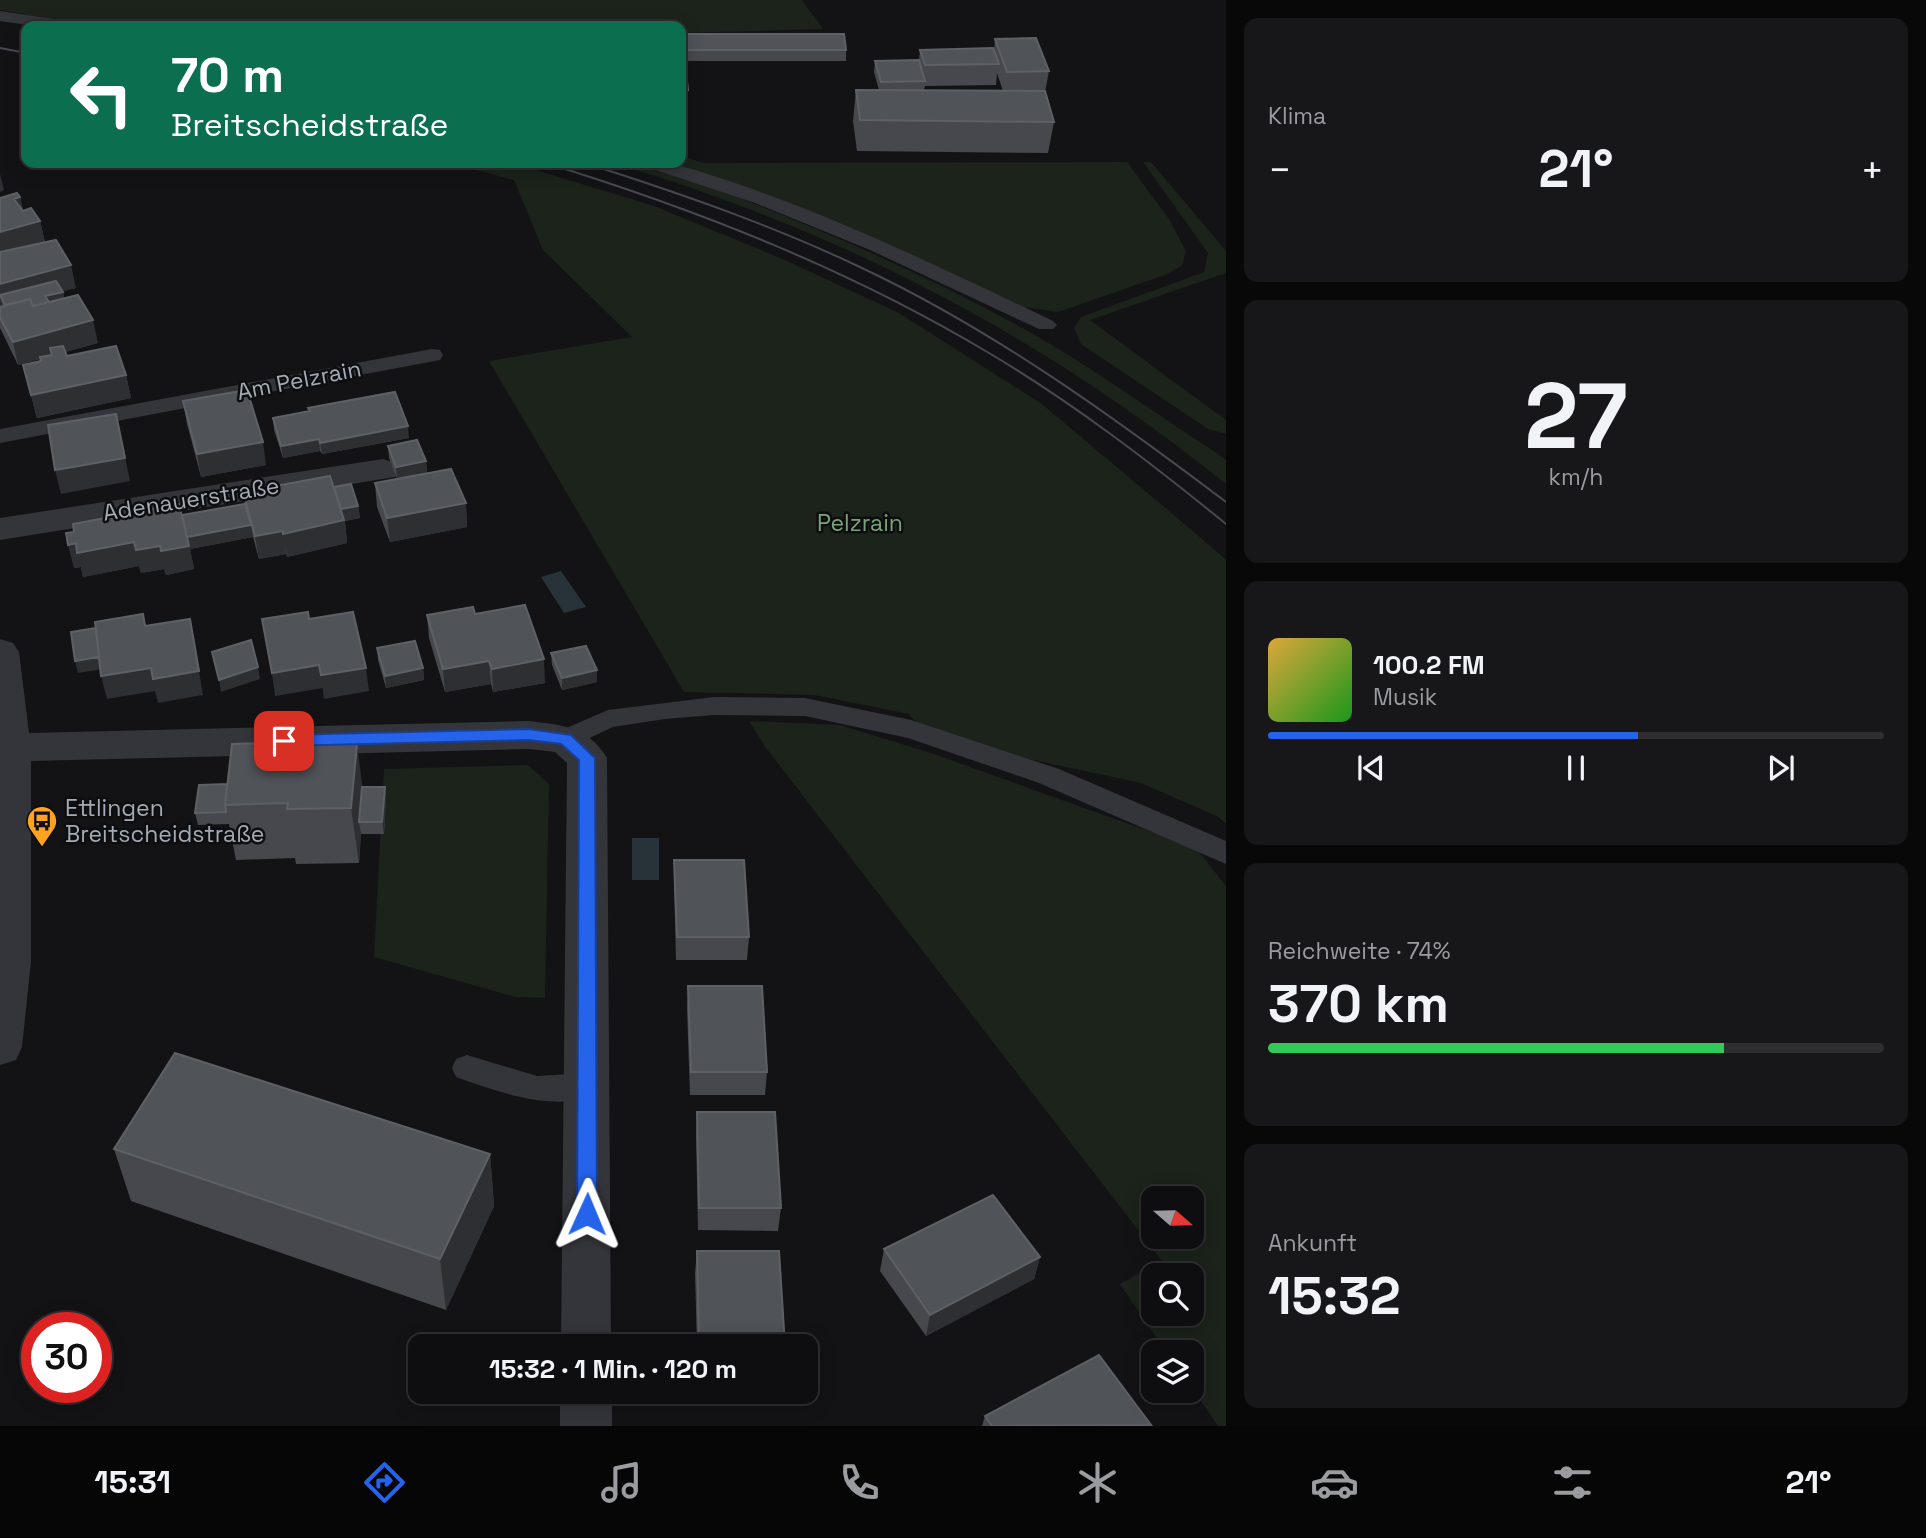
<!DOCTYPE html>
<html lang="de">
<meta charset="utf-8">
<style>
body{margin:0;font-family:"Space Grotesk",sans-serif;background:#171719;color:#f1f3f6;height:100vh;display:flex;flex-direction:column;font-size:26px;white-space:nowrap}
*{box-sizing:border-box;margin:0}
p{font-size:23px;color:#9b9c9f}
.icon{flex:none;width:38px;height:38px;fill:none;stroke:currentColor;stroke-width:2;stroke-linecap:round;stroke-linejoin:round}
.map{position:relative;flex:1;overflow:hidden}
.sheet{display:flex;flex-direction:column;gap:18px;padding:18px;background:#080809;width:700px}
.sheet>*{flex:none}
.guide{position:absolute;left:21px;top:21px;width:665px;height:147px;border-radius:14px;box-shadow:0 4px 18px #0003,0 0 0 2px #2e2e30;background:#0b6e4f;color:#fff;overflow:hidden}
.needle{width:46px;rotate:110deg}
.buttons{position:absolute;left:1141px;top:1186px;display:grid;gap:14px}
.buttons a{display:grid;place-items:center;width:63px;height:63px;border-radius:14px;background:#0e0e10;box-shadow:0 4px 18px #0003,0 0 0 2px #2e2e30;font-size:35px}
.speed{position:absolute;left:21px;top:1312px;display:flex;gap:14px;font-size:35px;font-weight:700;text-align:center}
.speed>*{display:grid;place-content:center;width:91px;height:91px;border-radius:50%;background:#0e0e10;box-shadow:0 4px 18px #0003,0 0 0 2px #2e2e30;line-height:1}
.speed .limit{border:10px solid #d22;background:#fff;color:#111}
.pin{position:absolute;display:grid;place-items:center;width:60px;height:60px;color:#fff;margin:-30px;border-radius:14px;box-shadow:0 4px 10px #0006}
.me{position:absolute;width:77px;margin:-38px;rotate:1deg;stroke-linejoin:round;filter:drop-shadow(0 0 5px #0008)}
.turn{display:flex;align-items:center;gap:24px;height:147px;padding:0 35px;font-size:32px}
.turn .icon{width:91px;height:91px;stroke-width:2.5}
.turn b{display:block;font-size:49px;line-height:60px}
.big{font-size:52px;font-weight:700;line-height:1.1}
.sheet .card{flex:1;display:flex;flex-direction:column;justify-content:center;gap:10px;min-width:0;padding:0 24px;border-radius:14px;background:#171719}
.sheet .dial{align-items:center;gap:0}
.dial b{font-size:91px;line-height:1}
.song{display:flex;align-items:center;gap:21px}
.cover{width:84px;height:84px;border-radius:10px;background:linear-gradient(135deg,hsl(40 70% 55%),hsl(120 70% 35%))}
.played{height:7px;border-radius:4px;background:linear-gradient(90deg,#2563eb 60%,#2e2e30 60%)}
.keys{display:flex;justify-content:space-around;direction:ltr}
.heat{display:flex;justify-content:space-between;align-items:center;font-size:38px;direction:ltr}
.charge{height:10px;border-radius:5px;background:linear-gradient(90deg,#34c759 74%,#2e2e30 0)}
.trip{position:absolute;left:408px;top:1334px;width:410px;height:70px;border-radius:14px;background:#0e0e10;box-shadow:0 4px 18px #0003,0 0 0 2px #2e2e30;font-weight:700;line-height:70px;text-align:center}
.tab-bar{display:flex;height:112px;justify-content:space-around;align-items:center;background:#060606;color:#9b9c9f}
.tab-bar .icon{width:49px;height:49px}
.tab-bar .current{color:#2563eb}
.tab-bar b{font-size:32px;color:#f1f3f6}
main{display:flex;flex:1;min-height:0}
.map>svg:first-child{display:block}
.green{fill:#1b231b;fill-rule:evenodd}
.water{fill:#283339}
.lines{fill:none;stroke-linecap:round;stroke-linejoin:round}
.service{fill:#34353a;fill-rule:evenodd}
.minor{fill:#34353a;fill-rule:evenodd}
.tram{stroke:#46494f;stroke-width:2}
.wall{fill:#46484d;fill-rule:evenodd}
.shaded-wall{fill:#2d2f32}
.building{fill:#505358;stroke:#5d6167;stroke-width:2}
.route{fill:#2563eb;stroke:#184099;stroke-width:2}
.labels{text-anchor:middle;dominant-baseline:central;stroke-width:5;stroke-linejoin:round;paint-order:stroke}
.street-label{font-size:23px;fill:#a3abb6;stroke:#0e0e10}
.park-label{font-size:23px;fill:#79a379;stroke:#0e0e10}
.poi-label{font-size:23px;fill:#a3abb6;stroke:#0e0e10;text-anchor:start}
</style>
<main>
<div class="map">
<svg width="1226" height="1426" viewBox="0 0 1226 1426">
<rect width="100%" height="100%" fill="#131315"/>
<!-- green -->
<path class="green" d="M0,0H802L823,29L681,33V26H89L0,10Z
M681,156L704,163L1127,162L1169,219L1186,251L1182,266L1165,275L1058,312L1023,307L734,184L671,163H681Z
M1143,162H1151L1226,251V273L1090,320L1226,420V434L1208,429L1081,344L1074,328L1081,317L1204,272L1208,253Z
M450,163H513L654,206L785,260L899,313L1042,404L1201,538L1226,560V824L1219,817L1141,783L1020,757L920,726L909,714L814,695L684,692L489,361L632,337L543,250L514,180Z
M613,163C661,163 711,187 755,204C848,241 940,282 1028,331C1092,367 1153,412 1215,452L1226,460V484C1042,336 840,230 613,163Z
M749,721L840,725L934,754L1196,848L1226,886V1426H1218L1192,1388V1353H1167L1120,1284L1162,1261L766,748ZM1153,1199H1192V1237H1153ZM1153,1276H1192V1314H1153Z
M528,765L549,784L545,998L515,997L374,957L384,769Z"/>
<!-- water -->
<path class="water" d="M561,571L586,607L564,613L541,577Z
M632,838H659V880H632Z"/>
<g class="lines">
<!-- service -->
<path class="service" d="M0,11L67,21L76,26H34L0,21Z
M644,163C677,161 706,174 738,184C846,221 950,272 1053,321L1057,325L1053,329H1039L870,250L755,203L647,167Z
M432,349L440,350L443,355L440,360L0,443V429Z
M714,697L805,698L911,720L1059,769L1226,841V864L1039,783L908,738L805,716L714,715L665,719L613,727L566,749L557,746L553,739L557,732L608,710Z
M467,1055L537,1076L588,1073L599,1077L604,1086L599,1095C551,1112 502,1093 456,1077L452,1068L456,1059Z"/>
<!-- minor -->
<path class="minor" d="M383,459L395,463L400,470L395,477L0,540V518Z
M0,639L13,643L19,652L29,733L529,721C562,725 589,727 607,758L611,1346H561L567,763L555,752L529,749L31,761V961L22,1047L16,1060L0,1065Z
M560,1391H612V1426H560Z"/>
<!-- tram -->
<path class="tram" d="M0,48L26,53
M546,163C701,211 850,270 989,353C1073,403 1150,462 1226,524
M585,163C679,193 772,225 862,268C993,330 1111,415 1226,502"/>
</g>
<!-- wall -->
<path class="wall" d="M681,34L846,50V61H685L688,90V111L681,112Z
M995,39L1049,71L1045,92L1054,122L1048,153L857,151L853,121L856,90H879L874,72L875,61L919,60L920,50H994ZM997,73L1003,91L924,90L925,86L996,85Z
M20,197L23,210L40,221L45,242L76,288L63,291L64,298L98,343L65,352L67,356L126,375L131,398L37,418L23,365L41,361L40,359L18,365L0,328V198Z
M183,401L266,465L201,477L187,424Z
M309,411L409,438L322,454L320,451L283,458L274,430L273,418Z
M388,446L426,461L427,473L397,479L389,458Z
M375,483L466,503L467,527L390,542L377,507Z
M334,487L358,506L360,518L345,521L347,543L287,557L286,554L259,559L253,537L190,549L194,569L166,575L164,569L141,573L139,566L83,577L81,567L74,568L182,515L245,504L243,492Z
M475,614L545,683L493,692L491,684L445,692L429,638L427,615Z
M377,648L423,668L424,680L386,688L378,660Z
M551,653L597,682L562,690L552,665Z
M294,746L362,787H385L386,799L384,834H361V833L359,863L296,864L295,858L236,860L229,824L198,825L195,813L227,784Z
M674,860L749,937L747,960H676L674,883Z
M688,986L767,1072L765,1095H690L687,1009Z
M697,1112L781,1208L778,1231L698,1230L696,1134Z
M114,1149L490,1154L494,1206L446,1310L131,1201Z
M884,1249L1040,1257L1034,1279L926,1336L880,1271Z
M697,1251L785,1346H697L695,1273Z
M985,1416L1151,1426H982Z"/>
<!-- shaded-wall -->
<path class="shaded-wall" d="M0,174L4,190L0,192Z
M20,197L25,219L14,199Z
M40,221L45,243L0,256V232Z
M71,265L76,288L6,306L0,295L3,307L0,308V284Z
M63,292L65,303L50,307L45,296Z
M93,320L98,343L18,365L13,342Z
M126,375L131,398L37,418L31,395Z
M116,414L130,481L61,494L55,470Z
M408,426L409,438L322,454L320,443Z
M319,439L320,451L283,458L281,446Z
M263,442L266,465L201,477L197,454Z
M426,461L427,473L397,479L396,467Z
M466,503L467,527L390,542L387,518Z
M358,506L360,518L345,521L347,543L287,557L283,534L339,510Z
M251,525L253,537L190,549L194,569L166,575L164,569L141,573L139,566L83,577L81,567L74,568L68,545L76,543L134,542L186,537Z
M283,531L286,554L259,559L255,536Z
M190,619L203,695L158,703L155,691L107,699L101,676L151,668Z
M101,657L104,669L78,673L75,661Z
M544,659L545,683L493,692L492,669Z
M489,661L491,684L445,692L443,669Z
M319,665L323,688L275,696L272,673Z
M258,667L260,679L221,692L219,680Z
M366,668L369,691L324,699L321,675Z
M423,668L424,680L386,688L385,676Z
M597,670V682L562,690V678Z
M357,744L364,799L359,822L361,833L359,863L351,808Z
M385,787L386,799L384,834L382,822Z
M490,1154L494,1206L446,1310L440,1259Z
M1040,1257L1034,1279L926,1336L930,1315Z"/>
<!-- building -->
<path class="building" d="M681,34H844L846,50H681Z
M1036,38L1049,71L1007,72L995,39Z
M993,48L999,64L925,65L920,50Z
M681,53H684L688,90H681Z
M919,60L925,81L881,82L875,61Z
M856,90L1045,91L1054,122L860,120Z
M17,193L20,197L14,199L23,211L31,208L40,221L0,232V198Z
M56,240L71,265L0,284V252Z
M56,281L63,292L45,296L49,302L33,306L30,299L5,305L0,295Z
M78,295L93,320L13,342L0,318V307L30,299L33,306Z
M63,346L67,356L116,346L126,375L31,395L23,365L41,361L40,357L52,355L50,348Z
M247,390L263,442L197,454L183,401Z
M395,392L408,426L320,443L319,439L281,446L273,418L310,411L308,408Z
M116,414L125,458L55,470L48,425Z
M417,440L426,461L396,467L388,446Z
M451,469L466,503L387,518L375,483Z
M330,476L344,520L283,534V531L255,536L243,492Z
M351,484L358,506L341,509L334,487Z
M179,504L189,546L161,551L160,546L136,550L134,542L77,553L76,543L68,545L66,533L74,532L73,524Z
M245,504L251,525L187,537L182,515Z
M525,605L544,659L492,669L489,661L443,669L427,615L473,607L475,614Z
M308,612L309,619L353,612L366,668L321,675L319,665L272,673L262,619Z
M143,614L145,626L190,619L199,671L153,679L151,668L101,676L95,622Z
M96,628L99,657L75,661L71,632Z
M251,640L258,667L219,680L212,652Z
M415,641L423,668L385,676L377,648Z
M586,646L597,670L562,678L551,653Z
M294,742L293,746L357,744L351,808L287,809L288,803L225,805L232,744Z
M227,784L225,805L226,812L195,813L199,785Z
M362,787H385L382,822H359Z
M674,860H744L749,937H677Z
M688,986H762L767,1072H691Z
M175,1053L490,1154L440,1259L114,1149Z
M697,1112H775L781,1208H699Z
M993,1195L1040,1257L930,1315L884,1249Z
M697,1251H779L785,1346H699Z
M1099,1355L1151,1425L992,1426L985,1416Z"/>
<!-- route -->
<path class="route" d="M529,729L571,735L595,758L597,1214L594,1221L587,1223L580,1221L577,1214L579,760L561,744L529,740L284,746L276,741L284,735Z"/>
<!-- icons -->
<defs>
<g id="bus-pin" transform="scale(1.575)"><path d="M0 17L-7.5 6A9.5 9.5 0 1 1 7.5 6Z" fill="#ffa321" stroke="#0e0e10"/><path d="M-5-6H5V4H4V6H2V4H-2V6H-4V4H-5ZM-3.5-4V0h7V-4ZM-3.5 1.2v1.5H-2V1.2ZM2 1.2v1.5H3.5V1.2Z" fill="#111"/></g>
</defs>
<g fill-rule="evenodd">
<use href="#bus-pin" x="42" y="821"/>
</g>
<g class="labels">
<!-- street labels -->
<g class="street-label">
<text transform="translate(299 380) rotate(-11)">Am Pelzrain</text>
<text transform="translate(191 499) rotate(-9)">Adenauerstraße</text>
</g>
<!-- park labels -->
<g class="park-label">
<text x="860" y="523">Pelzrain</text>
</g>
<!-- poi labels -->
<g class="poi-label">
<text x="65" y="808">Ettlingen<tspan x="65" dy="26">Breitscheidstraße</tspan></text>
</g>
</g>
</svg>
<div class="buttons">
<a><svg class="needle" viewBox="-14 -14 28 28"><path d="M0-13l5 13h-10z" fill="#e53935"/><path d="M0 13l5-13h-10z" fill="#9b9c9f"/></svg></a>
<a><svg class="icon" aria-label="search" viewBox="0 0 24 24"><circle cx="10" cy="10" r="6"/><path d="M15 15l6 6"/></svg></a>
<a><svg class="icon" aria-label="layers" viewBox="0 0 24 24"><path d="M12 4l9 5-9 5-9-5zM3 14l9 5 9-5"/></svg></a>
</div>
<div class="speed"><div class="limit">30</div></div>
<div class="pin" style="left:284px;top:741px;background:#d93025"><svg class="icon" aria-label="arrive" viewBox="0 0 24 24"><path d="M6 21V4h12l-3 4 3 4H6"/></svg></div>
<svg class="me" style="left:587px;top:1214px" viewBox="-20 -20 40 40"><path d="M0-17L14 15 0 8-14 15z" fill="#2563eb" stroke="#fff" stroke-width="4"/></svg>
<div class="trip">15:32 · 1 Min. · 120 m</div>
<div class="guide">
<div class="turn"><svg class="icon" aria-label="left" viewBox="0 0 24 24"><path d="M17 20v-9H6M10 6l-5 5 5 5"/></svg><div><b>70 m</b>Breitscheidstraße</div></div>
</div>
</div>
<section class="sheet">
<div class="card"><p>Klima</p>
<div class="heat"><a>−</a><b class="big">21°</b><a>+</a></div>
</div>
<div class="card dial"><b>27</b><p>km/h</p></div>
<div class="card">
<div class="song"><i class="cover"></i><div><b>100.2 FM</b><p>Musik</p></div></div>
<div class="played"></div>
<div class="keys"><svg class="icon" aria-label="previous" viewBox="0 0 24 24"><path d="M18 5L8 12l10 7zM5 5v14"/></svg><svg class="icon" aria-label="pause" viewBox="0 0 24 24"><path d="M8 5v14M16 5v14"/></svg><svg class="icon" aria-label="next" viewBox="0 0 24 24"><path d="M6 5l10 7-10 7zM19 5v14"/></svg></div>
</div>
<div class="card"><p>Reichweite · 74%</p><b class="big">370 km</b><div class="charge"></div></div>
<div class="card"><p>Ankunft</p><b class="big">15:32</b></div>
</section>
</main>
<nav class="tab-bar">
<b>15:31</b>
<svg class="icon current" aria-label="directions" viewBox="0 0 24 24"><path d="M12 3l9 9-9 9-9-9zM9 14v-3h6M13 9l2 2-2 2"/></svg>
<svg class="icon" aria-label="music" viewBox="0 0 24 24"><path d="M9 18V5l10-2v13"/><circle cx="6" cy="18" r="3"/><circle cx="16" cy="16" r="3"/></svg>
<svg class="icon" aria-label="phone" viewBox="0 0 24 24"><path d="M5 4h4l2 5-3 2q2 4 5 5l2-3 5 2v4C11 20 4 13 5 4z"/></svg>
<svg class="icon" aria-label="climate" viewBox="0 0 24 24"><path d="M12 3v18M4 7l16 10M4 17L20 7"/></svg>
<svg class="icon" aria-label="car" viewBox="0 0 24 24"><path d="M5 17H2v-5l4-1 3-4h7l3 4 3 1v5h-3M9 17h6M6 11h13"/><circle cx="7" cy="17" r="2"/><circle cx="17" cy="17" r="2"/></svg>
<svg class="icon" aria-label="filters" viewBox="0 0 24 24"><path d="M4 7h16M4 17h16"/><circle cx="9" cy="7" r="2"/><circle cx="15" cy="17" r="2"/></svg>
<b>21°</b>
</nav>
